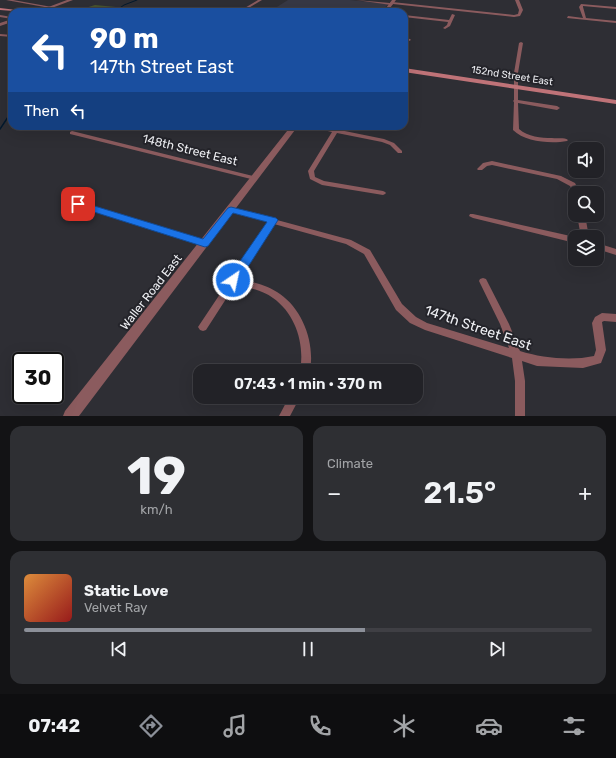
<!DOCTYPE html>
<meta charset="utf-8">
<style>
body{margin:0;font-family:Rubik,sans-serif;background:#2e2f33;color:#f1f3f6;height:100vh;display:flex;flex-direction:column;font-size:15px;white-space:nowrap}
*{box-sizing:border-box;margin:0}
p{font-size:13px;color:#a2a4a7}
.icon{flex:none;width:22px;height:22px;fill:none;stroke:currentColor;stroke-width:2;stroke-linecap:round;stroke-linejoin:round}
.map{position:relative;height:416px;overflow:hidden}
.drawer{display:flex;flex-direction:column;gap:10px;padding:10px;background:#131315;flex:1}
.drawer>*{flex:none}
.banner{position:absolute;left:8px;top:8px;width:400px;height:122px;border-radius:12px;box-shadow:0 4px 16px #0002,0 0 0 1px #3f3f44;background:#1a4fa0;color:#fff;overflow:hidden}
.buttons{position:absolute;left:568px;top:142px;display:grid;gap:8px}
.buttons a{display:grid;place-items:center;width:36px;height:36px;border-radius:8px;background:#222227;box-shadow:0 4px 16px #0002,0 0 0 1px #3f3f44;font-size:20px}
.speed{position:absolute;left:12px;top:352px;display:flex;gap:8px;font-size:20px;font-weight:700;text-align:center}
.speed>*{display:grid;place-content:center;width:52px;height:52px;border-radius:50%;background:#222227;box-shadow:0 4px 16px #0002,0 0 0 1px #3f3f44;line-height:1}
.speed .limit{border:2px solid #111;border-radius:6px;background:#fff;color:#111}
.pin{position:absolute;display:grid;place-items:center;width:34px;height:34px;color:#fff;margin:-17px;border-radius:8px;box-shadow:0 2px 6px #0006}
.me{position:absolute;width:44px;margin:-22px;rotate:34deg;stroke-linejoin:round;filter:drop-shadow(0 0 3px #0008)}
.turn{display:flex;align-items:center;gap:14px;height:84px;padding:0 16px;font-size:18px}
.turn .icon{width:52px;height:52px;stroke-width:2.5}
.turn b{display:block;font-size:28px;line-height:34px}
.then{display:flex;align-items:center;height:38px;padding:0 16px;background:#0003;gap:8px;font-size:15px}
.big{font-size:30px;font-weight:600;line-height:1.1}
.drawer .tile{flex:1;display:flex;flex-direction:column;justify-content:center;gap:6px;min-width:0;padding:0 14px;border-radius:12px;background:#2e2f33}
.drawer .dial{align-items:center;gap:0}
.dial b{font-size:52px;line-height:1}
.song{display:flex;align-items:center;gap:12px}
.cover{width:48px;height:48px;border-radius:6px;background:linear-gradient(135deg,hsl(30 70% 55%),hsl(0 70% 35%))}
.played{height:4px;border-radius:2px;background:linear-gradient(90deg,#8c9099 60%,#3f3f44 60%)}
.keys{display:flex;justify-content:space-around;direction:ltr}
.heat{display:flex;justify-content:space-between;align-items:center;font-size:22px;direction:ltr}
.drawer .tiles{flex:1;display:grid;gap:10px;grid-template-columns:1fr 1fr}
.tile:last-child{grid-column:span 2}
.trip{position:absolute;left:193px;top:364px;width:230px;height:40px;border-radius:12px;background:#222227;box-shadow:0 4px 16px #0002,0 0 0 1px #3f3f44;font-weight:600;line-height:40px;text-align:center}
.dock{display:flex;height:64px;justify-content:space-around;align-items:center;background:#0e0e10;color:#a2a4a7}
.dock .icon{width:28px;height:28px}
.dock .active{color:#8c9099}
.dock b{font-size:18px;color:#f1f3f6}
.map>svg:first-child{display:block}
.built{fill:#373844}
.green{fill:#49542e}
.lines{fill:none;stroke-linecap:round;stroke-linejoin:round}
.stream-far1{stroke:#03192d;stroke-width:1}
.stream{stroke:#03192d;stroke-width:1.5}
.minor{fill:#8b5b5e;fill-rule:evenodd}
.tertiary{fill:#8b5b5e;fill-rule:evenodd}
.secondary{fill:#bf7378;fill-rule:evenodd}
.route{fill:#1a73e8;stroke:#114b97}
.labels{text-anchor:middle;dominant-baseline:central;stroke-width:4;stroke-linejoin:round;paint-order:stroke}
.far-street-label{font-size:10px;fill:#eeeff3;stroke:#24242a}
.street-label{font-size:12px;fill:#eeeff3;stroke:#24242a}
.near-street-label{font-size:14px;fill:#eeeff3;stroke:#24242a}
</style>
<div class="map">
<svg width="616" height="416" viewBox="0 0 616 416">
<rect width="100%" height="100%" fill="#2e2e34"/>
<!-- built -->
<path class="built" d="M288,0H350L388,4L381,12H269Z"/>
<!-- green -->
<path class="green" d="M95,5L116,7L121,9L113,12H77L82,9Z"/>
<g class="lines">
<!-- stream-far1 -->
<path class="stream-far1" d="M114,12L124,5L137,0"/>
<!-- stream -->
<path class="stream" d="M0,129L12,111"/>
<!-- minor -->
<path class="minor" d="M6,0H13L52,7L50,8Z
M258,0H262L242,12H238Z
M356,0L390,3L392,2L514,15L518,14L519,10L515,0H519L523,10L520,16L514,17L393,4L391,5Z
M581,4L616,7V9L583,6V7L586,18L616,21V23L567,18L568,16L583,18L579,7Z
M173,8L176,9L171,12H166Z
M452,14L455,15L450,26L445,29L443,28L447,25L448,22L404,17V15L449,20Z
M0,15L12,17V19L0,17Z
M0,34L12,35V37L0,36Z
M404,38L410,39L411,40L409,41L404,40Z
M521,42L523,43L518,73V100L557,106L560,108L557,110L518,103L519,129C528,137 541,138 552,138C558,139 564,137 568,140L567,141C551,144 525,142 513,130L514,102L513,101L514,100V73L519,43Z
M309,126H320L384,139L394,143L402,151V153H398L390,145L382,142L337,133L314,171L315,177L324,181L383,191L385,192L386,193L385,194L383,195L322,185L310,179L308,171L332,132L310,127Z
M72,131L257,177L258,178L255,180L70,134V132Z
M492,161L561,176L575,183L580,193H575V194L570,186L557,179L492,165L487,166L482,170H478L477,169L483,163Z
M63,198H67L208,241L209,243L208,245H202L63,202L62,200Z
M229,208H231L270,218H273L277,220L351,240L370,250L402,304L416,317L427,323L509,348L500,324L479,281L480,279L483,278L486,279L509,324L520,351C542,358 571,361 594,356L596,350L592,323L595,317L602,313L616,314V322L604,321L602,322L606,350L601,363L583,368L537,366L522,361L525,381V416H515V381L512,358L425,330L410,323L396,310L364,254L346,244L274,224L239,279C253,282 268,285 280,294C303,310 315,343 310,371H300C305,345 296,314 273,298C262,290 248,287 235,285L206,330L203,331L200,330L198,327L268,222L229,212L227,210Z
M470,214H473L575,237V243L473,218L469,216Z
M577,215H585L589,237H581Z
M597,243L616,249V255L597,249Z
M289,397H300L290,416H279Z"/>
<!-- tertiary -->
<path class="tertiary" d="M67,0H73L41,12H35Z
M392,0H396L387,12H383Z
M12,19V22L0,26V23Z
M291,126H298L79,416H63L65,411Z"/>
<!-- secondary -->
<path class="secondary" d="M0,8L25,11L27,12L0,10Z
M404,68L616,100V104L404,72Z"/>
</g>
<!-- route -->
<path class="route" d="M78,201L203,239L228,208L231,207L276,218L278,220L237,284L233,285L229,284L228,280L229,277L267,222L233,213L208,246L205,247L75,206L73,204L75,202Z"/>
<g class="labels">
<!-- far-street labels -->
<g class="far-street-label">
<text transform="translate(512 76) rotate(9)">152nd Street East</text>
</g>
<!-- street labels -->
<g class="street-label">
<text transform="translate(190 150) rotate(14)">148th Street East</text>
<text transform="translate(151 292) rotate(-52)">Waller Road East</text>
</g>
<!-- near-street labels -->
<g class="near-street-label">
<text transform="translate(478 328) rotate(19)">147th Street East</text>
</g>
</g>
</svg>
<div class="buttons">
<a><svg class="icon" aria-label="sound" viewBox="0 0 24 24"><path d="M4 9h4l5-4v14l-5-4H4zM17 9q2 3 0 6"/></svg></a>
<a><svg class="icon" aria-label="search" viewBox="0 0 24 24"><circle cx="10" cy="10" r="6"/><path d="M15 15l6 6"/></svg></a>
<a><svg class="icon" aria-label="layers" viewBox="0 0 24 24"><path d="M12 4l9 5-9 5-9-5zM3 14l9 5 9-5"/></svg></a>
</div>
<div class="speed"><div class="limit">30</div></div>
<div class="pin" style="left:78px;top:204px;background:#d93025"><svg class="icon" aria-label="arrive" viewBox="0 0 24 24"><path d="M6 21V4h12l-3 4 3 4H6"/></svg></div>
<svg class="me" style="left:233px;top:280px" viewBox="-20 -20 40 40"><circle r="17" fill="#1a73e8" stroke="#fff" stroke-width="3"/><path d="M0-11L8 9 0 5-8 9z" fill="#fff"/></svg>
<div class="trip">07:43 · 1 min · 370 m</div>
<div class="banner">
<div class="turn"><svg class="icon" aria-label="left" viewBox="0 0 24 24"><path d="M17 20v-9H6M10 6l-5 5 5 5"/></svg><div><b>90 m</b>147th Street East</div></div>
<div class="then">Then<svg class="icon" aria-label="left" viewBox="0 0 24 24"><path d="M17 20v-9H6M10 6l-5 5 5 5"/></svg></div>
</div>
</div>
<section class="drawer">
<div class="tiles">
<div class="tile dial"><b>19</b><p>km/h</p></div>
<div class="tile"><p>Climate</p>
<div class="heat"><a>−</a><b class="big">21.5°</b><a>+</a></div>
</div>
<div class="tile">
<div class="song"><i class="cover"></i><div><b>Static Love</b><p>Velvet Ray</p></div></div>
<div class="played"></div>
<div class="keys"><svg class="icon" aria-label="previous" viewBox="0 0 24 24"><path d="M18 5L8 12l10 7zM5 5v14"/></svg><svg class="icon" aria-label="pause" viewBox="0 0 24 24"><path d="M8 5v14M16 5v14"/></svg><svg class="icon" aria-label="next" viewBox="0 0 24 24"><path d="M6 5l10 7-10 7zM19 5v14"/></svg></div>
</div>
</div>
</section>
<nav class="dock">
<b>07:42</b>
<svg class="icon active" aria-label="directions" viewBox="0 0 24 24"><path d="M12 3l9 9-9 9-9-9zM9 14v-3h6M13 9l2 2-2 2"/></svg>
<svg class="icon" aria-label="music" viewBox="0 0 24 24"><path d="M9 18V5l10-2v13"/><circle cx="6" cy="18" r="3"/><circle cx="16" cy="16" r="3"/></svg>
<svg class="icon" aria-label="phone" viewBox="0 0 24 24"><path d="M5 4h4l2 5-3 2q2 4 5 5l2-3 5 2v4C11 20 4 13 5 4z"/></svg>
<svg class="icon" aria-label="climate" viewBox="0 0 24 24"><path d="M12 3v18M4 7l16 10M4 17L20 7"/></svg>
<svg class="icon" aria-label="car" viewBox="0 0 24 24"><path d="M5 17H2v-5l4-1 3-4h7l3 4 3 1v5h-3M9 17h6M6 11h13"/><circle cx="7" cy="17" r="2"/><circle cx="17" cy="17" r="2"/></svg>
<svg class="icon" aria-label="filters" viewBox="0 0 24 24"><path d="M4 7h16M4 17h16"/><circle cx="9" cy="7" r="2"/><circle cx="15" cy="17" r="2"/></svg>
</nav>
